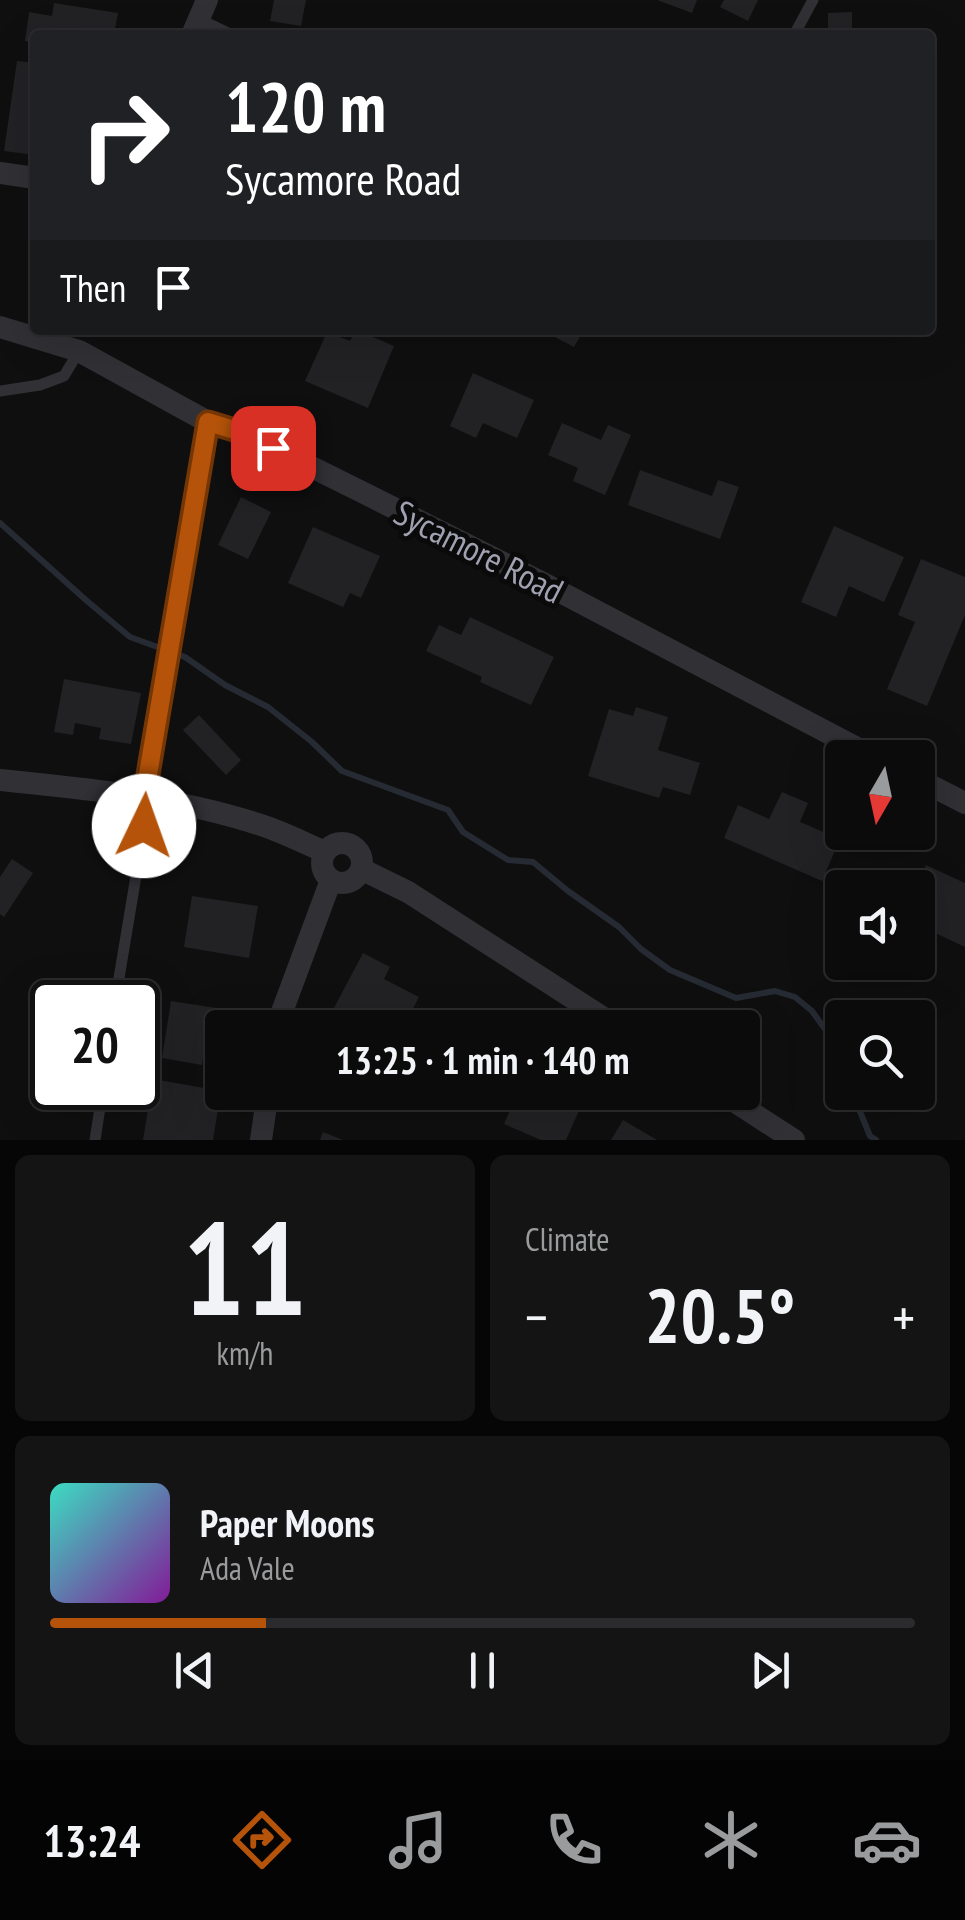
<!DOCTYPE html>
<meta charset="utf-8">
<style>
body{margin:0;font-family:"PT Sans Narrow",sans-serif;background:#141415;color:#f1f3f6;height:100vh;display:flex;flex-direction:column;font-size:38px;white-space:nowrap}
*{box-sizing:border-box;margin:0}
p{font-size:32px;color:#9a9b9d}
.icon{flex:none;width:55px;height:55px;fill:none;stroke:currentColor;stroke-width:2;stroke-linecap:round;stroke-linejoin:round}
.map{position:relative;height:1140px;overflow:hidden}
.drawer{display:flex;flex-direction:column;gap:15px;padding:15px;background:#060607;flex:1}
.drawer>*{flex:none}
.banner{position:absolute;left:30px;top:30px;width:905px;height:305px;border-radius:10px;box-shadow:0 10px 40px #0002,0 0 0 2px #2b2b2d;background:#202124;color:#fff;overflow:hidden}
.needle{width:65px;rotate:189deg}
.tools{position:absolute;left:825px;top:740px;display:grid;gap:20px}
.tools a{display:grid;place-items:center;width:110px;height:110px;border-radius:10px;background:#0b0b0c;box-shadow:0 10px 40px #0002,0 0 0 2px #2b2b2d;font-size:50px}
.speed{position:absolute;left:30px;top:980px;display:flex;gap:20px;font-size:50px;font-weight:700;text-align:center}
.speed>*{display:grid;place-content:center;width:130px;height:130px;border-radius:50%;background:#0b0b0c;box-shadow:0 10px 40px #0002,0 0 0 2px #2b2b2d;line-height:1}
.speed .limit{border:5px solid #111;border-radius:15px;background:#fff;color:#111}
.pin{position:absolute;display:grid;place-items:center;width:85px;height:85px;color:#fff;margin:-42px;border-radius:20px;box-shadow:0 5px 15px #0006}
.me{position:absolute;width:110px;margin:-55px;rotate:3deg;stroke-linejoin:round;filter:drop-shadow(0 0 8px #0008)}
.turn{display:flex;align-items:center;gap:35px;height:210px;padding:0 30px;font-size:45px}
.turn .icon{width:130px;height:130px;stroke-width:2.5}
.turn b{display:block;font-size:70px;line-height:85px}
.then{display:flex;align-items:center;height:95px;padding:0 30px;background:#0003;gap:20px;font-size:38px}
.big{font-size:75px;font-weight:700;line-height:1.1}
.drawer .tile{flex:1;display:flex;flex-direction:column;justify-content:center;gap:15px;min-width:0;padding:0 35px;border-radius:15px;background:#141415}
.drawer .dial{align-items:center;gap:0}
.dial b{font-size:130px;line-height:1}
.song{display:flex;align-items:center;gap:30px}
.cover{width:120px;height:120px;border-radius:15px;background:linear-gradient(135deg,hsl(170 70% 55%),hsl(290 70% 35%))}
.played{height:10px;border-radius:5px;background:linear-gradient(90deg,#b45309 25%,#2b2b2d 25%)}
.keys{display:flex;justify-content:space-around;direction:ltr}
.heat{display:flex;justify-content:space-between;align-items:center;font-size:55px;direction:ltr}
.drawer .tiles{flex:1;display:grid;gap:15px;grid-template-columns:1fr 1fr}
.tile:last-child{grid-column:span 2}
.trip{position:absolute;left:205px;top:1010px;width:555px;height:100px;border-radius:10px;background:#0b0b0c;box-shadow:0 10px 40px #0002,0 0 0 2px #2b2b2d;font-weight:700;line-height:100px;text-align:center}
.menu{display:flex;height:160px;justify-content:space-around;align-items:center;background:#040405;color:#9a9b9d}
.menu .icon{width:70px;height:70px}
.menu .active{color:#b45309}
.menu b{font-size:45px;color:#f1f3f6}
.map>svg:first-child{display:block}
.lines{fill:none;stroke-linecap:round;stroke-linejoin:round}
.stream{stroke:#262b33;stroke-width:6}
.building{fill:#222224}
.lane{stroke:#303035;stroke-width:11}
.street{stroke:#303035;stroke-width:22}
.route-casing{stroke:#753606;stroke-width:25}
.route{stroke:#b45309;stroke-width:18}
.labels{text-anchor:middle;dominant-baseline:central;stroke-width:10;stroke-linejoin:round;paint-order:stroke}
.street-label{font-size:35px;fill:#a0a2b1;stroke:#0a0a0b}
</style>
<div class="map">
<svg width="965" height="1140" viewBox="0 0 965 1140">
<rect width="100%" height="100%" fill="#0f0f10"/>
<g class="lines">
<!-- stream -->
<path class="stream" d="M0,523L87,601L130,637L185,657L225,685L268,707L312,742L342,771L448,810L463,832L508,860L533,862L568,891L619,927L641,949L670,970L736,998L775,991L795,997L812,1011L835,1043L842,1066
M852,1092L870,1136L876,1140"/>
</g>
<!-- building -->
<path class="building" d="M274,0H306L301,26L270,21Z
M657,0H697L692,13Z
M724,0H758L748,21L720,7Z
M54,3L118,13L114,35H35V43L25,41L29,12L52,16Z
M852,12V35H828V13Z
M352,29L379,33V35H351Z
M17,61L35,63V155L4,151Z
M356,330L394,346L368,408L305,381L327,332L350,341Z
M556,330H584L574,347L553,336Z
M473,373L534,400L517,438L483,423L476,438L450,426Z
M562,423L601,440L608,425L631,435L605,495L573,481L578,468L548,455Z
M640,470L712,496L718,480L739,487L720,539L628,505Z
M241,497L271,512L248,559L218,545Z
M834,526L904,557L884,602L849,586L836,617L801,602Z
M313,527L380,556L361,598L350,593L343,607L288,583Z
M921,559L965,577V615L927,706L887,689L915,622L898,615Z
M470,617L554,657L531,705L480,682L482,677L426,651L439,625L461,635Z
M64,679L141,693L131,744L99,739L101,728L75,723L73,735L54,732Z
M636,707L668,717L658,750L700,763L690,795L663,787L659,798L588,776L609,709L633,716Z
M199,715L241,760L226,775L183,730Z
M782,792L808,803L800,822L840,839L822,881L724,838L738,805L769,819Z
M12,859L33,873L4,917L0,914V877Z
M926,865L965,883V947L929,930L923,942L918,940V888H915Z
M192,896L258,906L249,958L184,947Z
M363,953L390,967L384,979L419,997L403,1028H331L325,1025Z
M171,1001L235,1011L232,1028H222V1047L205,1044L202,1065L162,1058Z
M153,1079L221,1091L213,1140H143Z
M466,1092H489L484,1102Z
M530,1092H576L585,1097L566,1140H541L504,1124L517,1094L527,1099Z
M623,1120L657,1140H611Z
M323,1132L343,1140H320Z"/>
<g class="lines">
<!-- lane -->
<path class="lane" d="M199,19L232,35
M794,35L813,0
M0,391L40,385L64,376L79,351
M115,1002L149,798
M95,1140L103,1088"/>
<!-- street -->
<path class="street" d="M192,35L207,0
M0,173L35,178
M0,327L79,351L208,422L243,433L362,492L547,585L876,758
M918,779L965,803
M0,780C88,789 176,797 261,825C283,832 304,843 325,852
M143,798L208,422
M322 863a20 20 0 1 1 40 0a20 20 0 1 1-40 0Z
M361,869L408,892L619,1028
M279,1028L280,1017L331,880
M720,1092L794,1140
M261,1140L268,1092"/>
</g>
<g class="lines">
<!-- route casing -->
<g class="route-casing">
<path id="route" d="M144,826L149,798H144L208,422L244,433L273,448"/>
</g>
<!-- route -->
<use href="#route" class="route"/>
</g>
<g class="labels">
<!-- street labels -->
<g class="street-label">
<text transform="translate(479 551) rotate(27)">Sycamore Road</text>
</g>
</g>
</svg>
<div class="tools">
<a><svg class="needle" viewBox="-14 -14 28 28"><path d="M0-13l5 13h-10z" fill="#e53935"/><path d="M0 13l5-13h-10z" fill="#9a9b9d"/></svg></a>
<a><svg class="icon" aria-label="sound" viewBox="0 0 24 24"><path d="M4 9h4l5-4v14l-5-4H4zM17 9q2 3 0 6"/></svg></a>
<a><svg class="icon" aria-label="search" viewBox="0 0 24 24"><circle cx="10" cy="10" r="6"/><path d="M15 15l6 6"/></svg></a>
</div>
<div class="speed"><div class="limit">20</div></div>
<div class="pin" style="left:273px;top:448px;background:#d93025"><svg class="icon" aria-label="arrive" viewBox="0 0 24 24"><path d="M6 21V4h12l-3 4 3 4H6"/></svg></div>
<svg class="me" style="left:144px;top:826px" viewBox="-20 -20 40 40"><circle r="19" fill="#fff"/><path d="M0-13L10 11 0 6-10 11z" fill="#b45309"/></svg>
<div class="trip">13:25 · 1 min · 140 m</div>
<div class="banner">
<div class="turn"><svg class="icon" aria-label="right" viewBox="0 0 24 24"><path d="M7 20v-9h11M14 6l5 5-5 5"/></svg><div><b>120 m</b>Sycamore Road</div></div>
<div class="then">Then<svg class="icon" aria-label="arrive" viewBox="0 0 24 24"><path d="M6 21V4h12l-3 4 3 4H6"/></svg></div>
</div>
</div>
<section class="drawer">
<div class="tiles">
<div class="tile dial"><b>11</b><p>km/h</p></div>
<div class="tile"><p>Climate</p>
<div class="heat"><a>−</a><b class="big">20.5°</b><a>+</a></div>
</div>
<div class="tile">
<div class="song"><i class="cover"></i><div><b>Paper Moons</b><p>Ada Vale</p></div></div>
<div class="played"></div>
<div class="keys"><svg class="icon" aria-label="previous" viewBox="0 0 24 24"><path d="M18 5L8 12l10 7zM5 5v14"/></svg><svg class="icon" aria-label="pause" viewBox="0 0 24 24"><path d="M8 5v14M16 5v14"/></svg><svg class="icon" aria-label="next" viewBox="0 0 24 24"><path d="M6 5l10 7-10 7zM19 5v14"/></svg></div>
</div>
</div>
</section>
<nav class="menu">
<b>13:24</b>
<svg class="icon active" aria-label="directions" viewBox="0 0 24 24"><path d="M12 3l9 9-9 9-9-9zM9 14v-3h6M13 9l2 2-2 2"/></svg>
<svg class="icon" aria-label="music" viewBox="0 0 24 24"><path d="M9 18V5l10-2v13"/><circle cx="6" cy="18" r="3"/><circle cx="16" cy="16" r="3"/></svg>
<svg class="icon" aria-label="phone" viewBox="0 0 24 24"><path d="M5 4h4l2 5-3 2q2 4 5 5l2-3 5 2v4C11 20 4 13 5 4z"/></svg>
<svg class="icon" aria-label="climate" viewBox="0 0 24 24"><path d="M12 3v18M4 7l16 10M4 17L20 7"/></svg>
<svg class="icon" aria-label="car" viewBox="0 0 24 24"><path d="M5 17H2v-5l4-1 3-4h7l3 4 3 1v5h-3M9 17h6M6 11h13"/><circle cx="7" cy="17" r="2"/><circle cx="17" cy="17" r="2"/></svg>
</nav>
